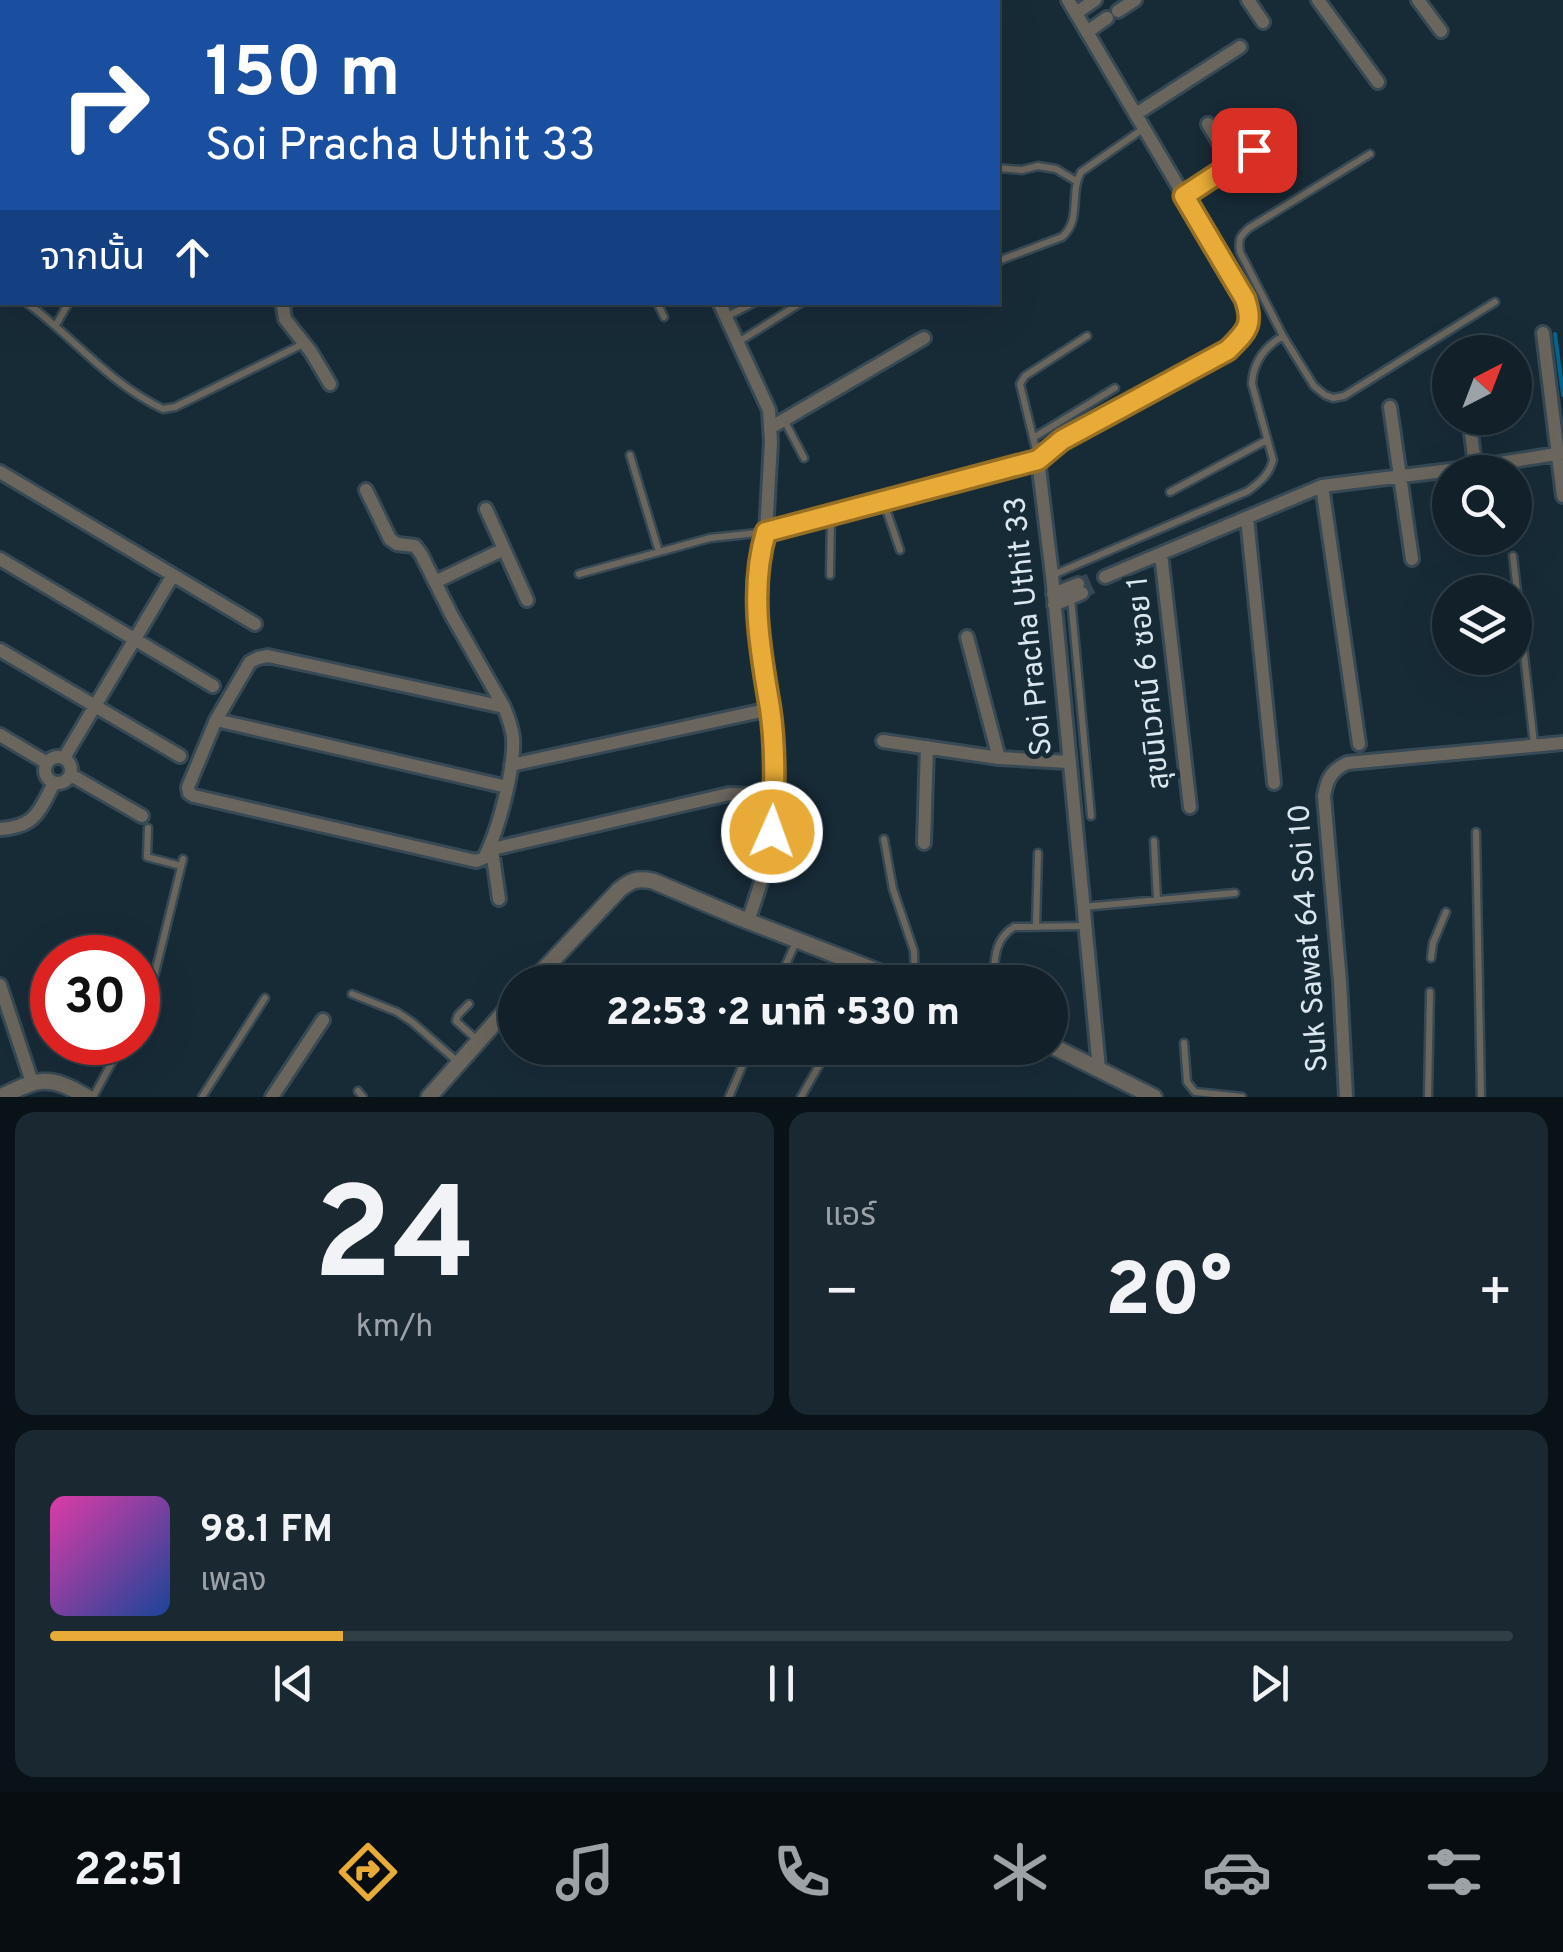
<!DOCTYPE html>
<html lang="th">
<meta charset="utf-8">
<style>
body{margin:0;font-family:Overpass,"Noto Sans Thai",sans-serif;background:#1a2831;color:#f1f3f6;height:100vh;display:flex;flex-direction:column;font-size:38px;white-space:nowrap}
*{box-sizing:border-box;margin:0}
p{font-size:32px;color:#9ca3a8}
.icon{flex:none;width:55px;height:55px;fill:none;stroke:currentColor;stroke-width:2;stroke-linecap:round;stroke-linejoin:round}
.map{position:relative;height:1097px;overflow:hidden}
.sheet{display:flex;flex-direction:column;gap:15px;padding:15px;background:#091217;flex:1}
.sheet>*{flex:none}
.banner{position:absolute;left:0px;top:0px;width:1000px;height:305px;box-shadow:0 10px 40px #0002,0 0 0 2px #303e46;background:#1a4fa0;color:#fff;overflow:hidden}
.needle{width:65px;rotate:42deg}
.buttons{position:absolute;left:1432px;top:335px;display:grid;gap:20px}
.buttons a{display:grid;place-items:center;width:100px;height:100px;border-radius:50%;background:#112029;box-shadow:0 10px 40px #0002,0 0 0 2px #303e46;font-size:50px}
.speed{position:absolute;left:30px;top:935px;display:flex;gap:20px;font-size:50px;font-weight:700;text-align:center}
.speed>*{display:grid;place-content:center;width:130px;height:130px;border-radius:50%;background:#112029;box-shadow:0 10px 40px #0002,0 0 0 2px #303e46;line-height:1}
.speed .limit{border:15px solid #d22;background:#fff;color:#111}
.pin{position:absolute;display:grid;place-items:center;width:85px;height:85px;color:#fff;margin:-42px;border-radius:20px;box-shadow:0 5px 15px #0006}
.me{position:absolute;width:110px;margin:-55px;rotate:2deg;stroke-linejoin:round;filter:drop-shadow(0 0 8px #0008)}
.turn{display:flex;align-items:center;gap:35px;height:210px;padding:0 40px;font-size:45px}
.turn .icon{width:130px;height:130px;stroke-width:2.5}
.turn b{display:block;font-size:70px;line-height:85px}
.then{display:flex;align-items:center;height:95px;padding:0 40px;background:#0003;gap:20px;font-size:38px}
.big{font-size:75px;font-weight:800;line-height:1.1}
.sheet .tile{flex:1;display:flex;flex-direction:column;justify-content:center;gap:15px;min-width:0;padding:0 35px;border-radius:20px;background:#1a2831}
.sheet .dial{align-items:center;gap:0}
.dial b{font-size:130px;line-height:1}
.song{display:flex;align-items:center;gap:30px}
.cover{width:120px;height:120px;border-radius:15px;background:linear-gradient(135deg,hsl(320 70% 55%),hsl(220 70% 35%))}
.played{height:10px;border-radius:5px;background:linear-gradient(90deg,#e8ab37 20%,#303e46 20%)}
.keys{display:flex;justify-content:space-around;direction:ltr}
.heat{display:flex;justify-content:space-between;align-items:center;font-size:55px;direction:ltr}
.sheet .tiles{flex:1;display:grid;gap:15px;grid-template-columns:1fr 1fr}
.tile:last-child{grid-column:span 2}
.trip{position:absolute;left:498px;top:965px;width:570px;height:100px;border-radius:50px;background:#112029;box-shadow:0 10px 40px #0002,0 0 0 2px #303e46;font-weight:800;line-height:100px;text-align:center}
.tab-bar{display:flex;height:160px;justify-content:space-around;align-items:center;background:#070d10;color:#9ca3a8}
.tab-bar .icon{width:70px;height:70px}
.tab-bar .active{color:#e8ab37}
.tab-bar b{font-size:45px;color:#f1f3f6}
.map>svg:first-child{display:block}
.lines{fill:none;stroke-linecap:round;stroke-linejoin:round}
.stream{stroke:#01658f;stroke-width:4}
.canal{stroke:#01658f;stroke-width:14}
.minor-tunnel{stroke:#344753;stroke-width:12;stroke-dasharray:12 6;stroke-linecap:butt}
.service-casing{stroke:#364954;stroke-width:11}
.minor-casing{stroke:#364954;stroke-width:18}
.tertiary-casing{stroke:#364954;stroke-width:20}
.service{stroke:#6b665d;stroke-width:6}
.minor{stroke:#6b665d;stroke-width:12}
.tertiary{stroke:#6b665d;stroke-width:15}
.route-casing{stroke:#976f24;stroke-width:25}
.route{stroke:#e8ab37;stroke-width:18}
.labels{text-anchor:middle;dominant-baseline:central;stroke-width:10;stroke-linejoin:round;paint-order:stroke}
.street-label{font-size:30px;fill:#dbe7ef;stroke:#172b37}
</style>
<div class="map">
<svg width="1563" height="1097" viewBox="0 0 1563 1097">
<rect width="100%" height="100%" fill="#172b37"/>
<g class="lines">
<!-- stream -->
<path class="stream" d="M1555,334L1563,395"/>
<!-- canal -->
<path class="canal" d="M391,2L394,0
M0,210L2,212"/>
<!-- minor-tunnel -->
<path class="minor-tunnel" d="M1078,584L1094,577
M1082,593L1098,585"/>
<!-- service casing -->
<g class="service-casing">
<path id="service" d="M634,2L639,0
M1370,154L1249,228C1240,236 1238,239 1240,252L1283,336L1314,386L1325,395L1333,398L1344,396L1495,302
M998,168L1022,170L1038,166L1056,169L1076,181
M998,261L1062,237C1082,220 1069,193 1081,172L1143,129
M657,302L664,317
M27,303C73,337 111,385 163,409L175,407L303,344
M726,317L755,302
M56,325L69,302
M740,341L802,302
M784,420L804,458
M1033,438L1115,388
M630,455L659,552
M1038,458L1020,384L1025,376L1087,336
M1170,492L1267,440
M884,503L900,550
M1513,556L1534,744
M579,574L710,538L766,532
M830,575L831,516
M1053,575L1248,491C1261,481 1269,475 1273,460L1252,384C1253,362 1264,347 1283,336
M1071,598L1091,816
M148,828L147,857L181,866
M1476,832L1481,1097
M884,839L893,889L914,951L915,982
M1154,841L1157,899
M1083,907L1235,893
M1036,926L1038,853
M1431,958L1433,943L1446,912
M778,982L796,942
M853,982L859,965
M993,982C995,961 993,940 1014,927L1085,926
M352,994L397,1012L412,1022L459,1063
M469,1004L458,1015L456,1021L476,1039
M138,1017L155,973L183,859
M1184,1043L1187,1082L1195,1092L1242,1097
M358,1091L363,1097
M93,1097L123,1042
M202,1097L265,998
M729,1097L750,1048
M801,1097L829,1048
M1428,1097L1430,992"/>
</g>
<!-- minor casing -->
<g class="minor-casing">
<path id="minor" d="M178,0L180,2
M507,0L508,2
M563,0L565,2
M1248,0L1263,22
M1318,0L1378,82
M1418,0L1441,31
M296,2L299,0
M1118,11L1135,0
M1076,13L1095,0
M1087,32L1107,18
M1136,114L1240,47
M1208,124L1232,164
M1184,196L1254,149
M286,302L283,306L285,319L311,352L330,384
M719,302L769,410L771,442L766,532L757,570L759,642L770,709
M1543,333L1563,496
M1390,407L1412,559
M1469,418L1476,472
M770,428L924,338
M1038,460L1062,440L1228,349C1247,331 1254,325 1245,299L1068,0
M0,472L255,624
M1322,486L1359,744
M366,490L390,539L397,544L415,546L421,554L452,616L504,707C508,717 512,727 513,738C515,768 498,832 484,858L476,861L194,796L189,793L188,787L216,720L250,662L258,658L268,656L504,707
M486,509L527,600
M1247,518L1274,783
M766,532L1038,460L1052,575L1099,1069
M1161,554L1190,807
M0,559L213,686
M1105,577L1322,486L1475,467L1563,453
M435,582L504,549
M1053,594L1078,584
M1054,605L1082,593
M967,637L999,758
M0,650L180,756
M216,720L507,787
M0,735L47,763
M883,741L999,758L1068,762
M45 770a13 13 0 1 1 26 0a13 13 0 1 1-26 0Z
M64,758L173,575
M511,765L770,709C775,758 780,811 767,860C762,881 755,901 748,921
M71,775L142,816
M0,829C36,827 39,811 54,783
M924,843L927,747
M488,850L729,794L775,796
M492,850L499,899
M0,985L32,1082
M272,1097L323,1020
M1346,1097L1340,982L1324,796C1327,779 1331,771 1347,763L1563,743"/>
</g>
<!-- tertiary casing -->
<g class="tertiary-casing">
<path id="tertiary" d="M532,982L619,890C631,880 637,878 653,881L740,918L905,982
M1050,1045L1154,1097
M0,1097C40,1078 48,1074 87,1097
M429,1097L515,1000"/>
</g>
<!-- service -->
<use href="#service" class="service"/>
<!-- minor -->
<use href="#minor" class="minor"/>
<!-- tertiary -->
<use href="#tertiary" class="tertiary"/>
</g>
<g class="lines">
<!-- route casing -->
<g class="route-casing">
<path id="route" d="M772,832C775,791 776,749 770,708C760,650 749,589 766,532L1038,460L1062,440L1228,350C1247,331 1254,325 1245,299L1184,196L1254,150"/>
</g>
<!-- route -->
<use href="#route" class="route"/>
</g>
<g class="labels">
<!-- street labels -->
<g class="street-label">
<text transform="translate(1030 626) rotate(-96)">Soi Pracha Uthit 33</text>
<text transform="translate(1150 683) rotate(-96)">สุขนิเวศน์ 6 ซอย 1</text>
<text transform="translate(1310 938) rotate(-94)">Suk Sawat 64 Soi 10</text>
</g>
</g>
</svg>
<div class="buttons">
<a><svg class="needle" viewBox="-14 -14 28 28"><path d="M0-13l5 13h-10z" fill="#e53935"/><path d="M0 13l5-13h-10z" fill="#9ca3a8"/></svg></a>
<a><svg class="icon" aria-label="search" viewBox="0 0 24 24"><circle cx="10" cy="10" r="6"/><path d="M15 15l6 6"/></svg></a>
<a><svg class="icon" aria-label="layers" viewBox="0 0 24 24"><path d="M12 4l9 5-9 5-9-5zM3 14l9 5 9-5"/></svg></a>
</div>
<div class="speed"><div class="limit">30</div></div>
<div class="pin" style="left:1254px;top:150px;background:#d93025"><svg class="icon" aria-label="arrive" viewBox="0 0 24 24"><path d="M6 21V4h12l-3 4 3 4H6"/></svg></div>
<svg class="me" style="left:772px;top:832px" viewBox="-20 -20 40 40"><circle r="17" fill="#e8ab37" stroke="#fff" stroke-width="3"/><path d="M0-11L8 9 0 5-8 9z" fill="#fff"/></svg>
<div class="trip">22:53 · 2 นาที · 530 m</div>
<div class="banner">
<div class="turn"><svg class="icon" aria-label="right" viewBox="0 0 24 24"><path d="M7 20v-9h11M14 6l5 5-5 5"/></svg><div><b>150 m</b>Soi Pracha Uthit 33</div></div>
<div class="then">จากนั้น<svg class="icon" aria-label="ahead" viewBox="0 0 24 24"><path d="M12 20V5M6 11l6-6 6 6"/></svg></div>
</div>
</div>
<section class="sheet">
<div class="tiles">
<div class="tile dial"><b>24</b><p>km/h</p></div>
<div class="tile"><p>แอร์</p>
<div class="heat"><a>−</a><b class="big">20°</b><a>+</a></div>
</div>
<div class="tile">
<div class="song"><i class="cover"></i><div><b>98.1 FM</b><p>เพลง</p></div></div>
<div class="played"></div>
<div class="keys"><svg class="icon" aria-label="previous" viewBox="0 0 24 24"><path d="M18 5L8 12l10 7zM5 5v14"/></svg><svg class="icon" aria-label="pause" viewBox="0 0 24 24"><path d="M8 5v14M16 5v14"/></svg><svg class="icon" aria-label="next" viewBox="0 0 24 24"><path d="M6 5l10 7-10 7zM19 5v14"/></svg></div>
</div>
</div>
</section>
<nav class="tab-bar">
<b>22:51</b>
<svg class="icon active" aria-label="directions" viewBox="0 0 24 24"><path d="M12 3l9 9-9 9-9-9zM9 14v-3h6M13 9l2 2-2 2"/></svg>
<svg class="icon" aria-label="music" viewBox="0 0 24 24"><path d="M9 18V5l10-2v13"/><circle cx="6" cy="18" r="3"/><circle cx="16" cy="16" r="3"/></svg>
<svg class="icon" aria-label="phone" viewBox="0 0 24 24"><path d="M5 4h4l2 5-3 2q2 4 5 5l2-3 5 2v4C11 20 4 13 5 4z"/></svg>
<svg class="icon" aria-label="climate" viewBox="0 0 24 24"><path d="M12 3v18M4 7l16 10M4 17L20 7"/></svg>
<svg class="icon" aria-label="car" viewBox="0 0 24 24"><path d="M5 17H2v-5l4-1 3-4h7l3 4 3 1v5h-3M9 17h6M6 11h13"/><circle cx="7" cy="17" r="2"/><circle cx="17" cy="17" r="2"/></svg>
<svg class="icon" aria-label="filters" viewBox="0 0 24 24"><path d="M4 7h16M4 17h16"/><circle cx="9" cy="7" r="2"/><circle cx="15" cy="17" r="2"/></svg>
</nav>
